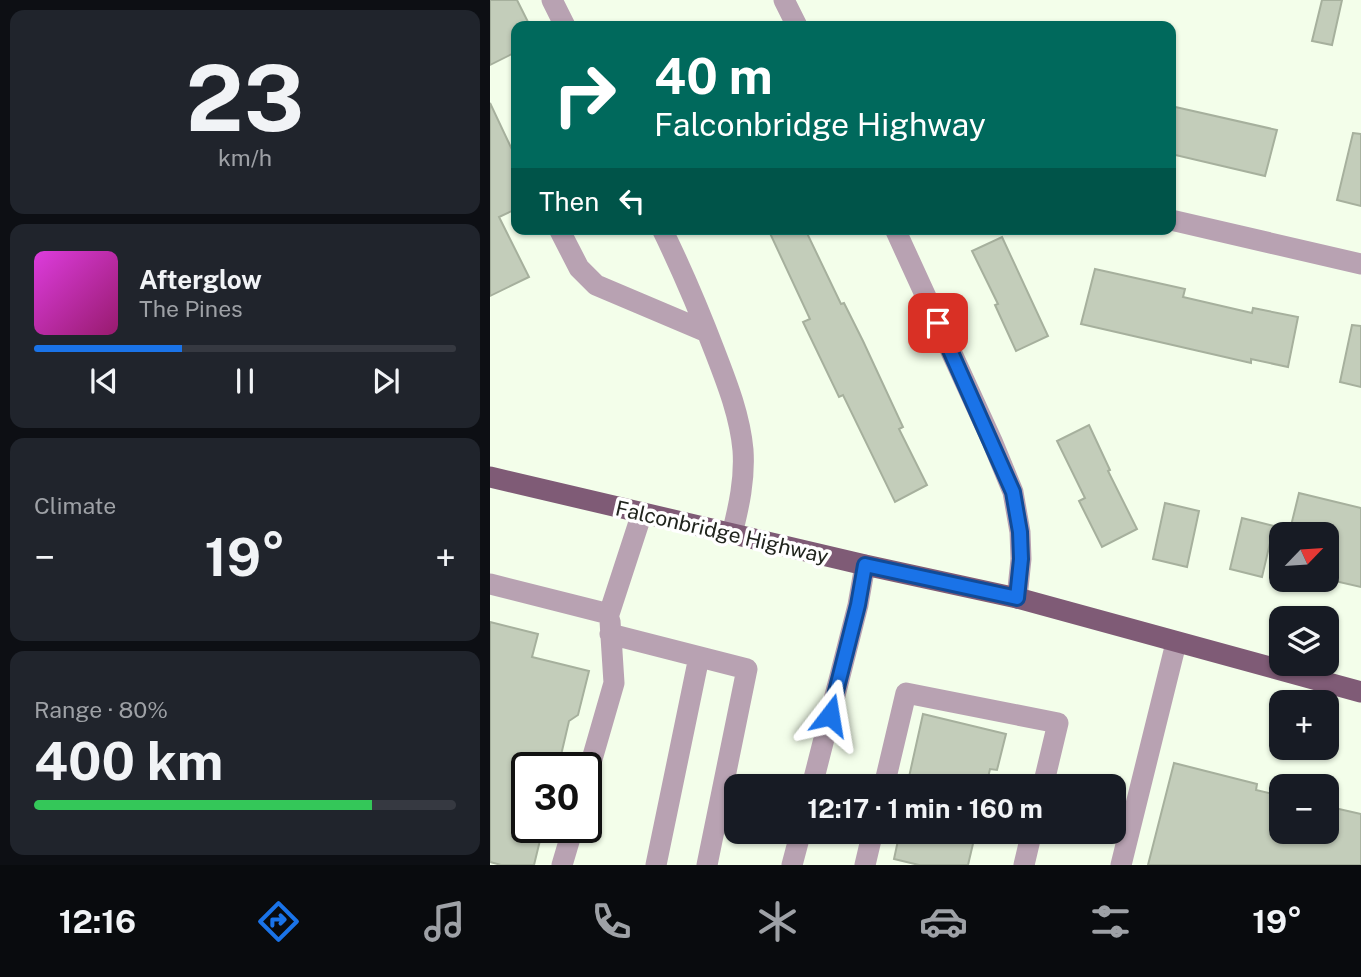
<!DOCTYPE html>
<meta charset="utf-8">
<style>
body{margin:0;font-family:"Public Sans",sans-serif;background:#20242c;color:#f1f3f6;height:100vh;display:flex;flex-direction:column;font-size:26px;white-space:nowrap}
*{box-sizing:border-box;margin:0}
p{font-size:23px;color:#9ea1a6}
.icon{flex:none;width:38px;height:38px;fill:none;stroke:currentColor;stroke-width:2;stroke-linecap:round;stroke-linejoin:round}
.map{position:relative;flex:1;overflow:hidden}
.side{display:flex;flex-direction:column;gap:10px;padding:10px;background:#0d0f14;width:490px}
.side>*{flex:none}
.guide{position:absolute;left:21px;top:21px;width:665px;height:214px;border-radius:14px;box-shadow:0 2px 5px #0004;background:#00695c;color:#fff;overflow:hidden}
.needle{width:46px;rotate:65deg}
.controls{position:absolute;left:779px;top:522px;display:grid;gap:14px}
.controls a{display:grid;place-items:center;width:70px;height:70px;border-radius:14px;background:#171b24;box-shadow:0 2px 5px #0004;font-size:35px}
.speed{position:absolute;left:21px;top:752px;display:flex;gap:14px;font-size:35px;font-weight:700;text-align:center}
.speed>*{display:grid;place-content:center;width:91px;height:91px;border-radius:50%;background:#171b24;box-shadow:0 2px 5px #0004;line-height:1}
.speed .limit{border:4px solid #111;border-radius:10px;background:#fff;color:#111}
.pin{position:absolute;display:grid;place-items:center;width:60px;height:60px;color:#fff;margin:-30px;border-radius:14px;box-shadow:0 4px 10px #0006}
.me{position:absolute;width:77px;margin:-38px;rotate:14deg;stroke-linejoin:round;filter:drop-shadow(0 0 5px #0008)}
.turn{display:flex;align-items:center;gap:24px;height:147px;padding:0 28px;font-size:32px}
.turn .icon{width:91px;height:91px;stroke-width:2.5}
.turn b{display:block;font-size:49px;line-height:60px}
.then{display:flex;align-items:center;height:66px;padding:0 28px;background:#0003;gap:14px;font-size:26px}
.big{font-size:52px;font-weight:700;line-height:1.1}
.side .widget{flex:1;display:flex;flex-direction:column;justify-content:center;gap:10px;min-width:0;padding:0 24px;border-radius:14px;background:#20242c}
.side .dial{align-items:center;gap:0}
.dial b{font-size:91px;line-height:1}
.song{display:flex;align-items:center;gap:21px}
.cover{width:84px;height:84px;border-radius:10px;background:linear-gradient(135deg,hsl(300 70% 55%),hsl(320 70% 35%))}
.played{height:7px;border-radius:4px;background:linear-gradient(90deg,#1a73e8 35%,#363941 35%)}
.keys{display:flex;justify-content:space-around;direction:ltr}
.heat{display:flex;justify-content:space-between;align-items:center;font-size:38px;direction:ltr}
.charge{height:10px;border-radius:5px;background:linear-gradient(90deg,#34c759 80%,#363941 0)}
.trip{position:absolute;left:234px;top:774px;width:402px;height:70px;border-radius:14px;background:#171b24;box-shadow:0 2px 5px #0004;font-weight:700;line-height:70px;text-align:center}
.menu{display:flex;height:112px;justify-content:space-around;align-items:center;background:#090b0e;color:#9ea1a6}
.menu .icon{width:49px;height:49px}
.menu .on{color:#1a73e8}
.menu b{font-size:32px;color:#f1f3f6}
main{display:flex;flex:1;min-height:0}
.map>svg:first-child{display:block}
.building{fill:#c3cdba;stroke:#a6b09d;stroke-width:2}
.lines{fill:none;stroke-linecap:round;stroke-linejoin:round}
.minor{stroke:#b8a2b2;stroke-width:21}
.major{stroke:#7f5b76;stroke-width:21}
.route-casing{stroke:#114b97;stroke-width:18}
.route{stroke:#1a73e8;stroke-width:12}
.labels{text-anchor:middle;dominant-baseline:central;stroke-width:7;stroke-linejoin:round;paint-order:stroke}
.street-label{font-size:21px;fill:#21251e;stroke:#fff}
</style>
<main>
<section class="side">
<div class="widget dial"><b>23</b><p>km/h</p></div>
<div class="widget">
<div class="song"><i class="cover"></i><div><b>Afterglow</b><p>The Pines</p></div></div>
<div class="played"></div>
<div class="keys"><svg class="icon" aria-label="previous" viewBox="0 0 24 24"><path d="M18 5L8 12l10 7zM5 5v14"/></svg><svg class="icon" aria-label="pause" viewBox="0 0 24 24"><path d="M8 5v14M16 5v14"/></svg><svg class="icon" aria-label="next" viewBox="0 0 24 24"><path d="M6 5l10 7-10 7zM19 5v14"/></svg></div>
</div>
<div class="widget"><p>Climate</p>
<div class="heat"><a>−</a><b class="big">19°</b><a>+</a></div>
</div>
<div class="widget"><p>Range · 80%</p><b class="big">400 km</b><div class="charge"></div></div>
</section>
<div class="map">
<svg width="871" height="865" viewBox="0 0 871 865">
<rect width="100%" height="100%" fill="#f3feea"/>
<!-- building -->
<path class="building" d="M0,0H27L40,26H26V52L0,65Z
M832,0H852L842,45L822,41Z
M0,103L26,158V209L9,217L39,277L0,296Z
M681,106L787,130L775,176L681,154Z
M863,133L871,134V206L847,200Z
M278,229H315L351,304L354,303L373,341L413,427L409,429L437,485L405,502L353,395L349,397L313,322L320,319Z
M512,237L558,336L526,351L505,305L508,304L482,251Z
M605,269L695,289L693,297L762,313L763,308L808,317L798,367L761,359V363L591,324Z
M862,325L871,326V387L850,382Z
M599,425L620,470L618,471L647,529L612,547L589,501L595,498L567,441Z
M809,493L871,508V587L836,579V534H799Z
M675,503L709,511L697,567L663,559Z
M752,518L784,526L772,577L740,569Z
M0,622L48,634L42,657L99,671L88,715L79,721L68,768H37V828H53L44,865H11L0,862Z
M433,714L516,734L507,770L500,769L496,786H421L423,777H419Z
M684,763L767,784L766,790L791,796V831H836V806L871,814V865H658Z
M410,831H486L478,865H429L404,859Z"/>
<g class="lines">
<!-- minor -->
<path class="minor" d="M62,0L75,26
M294,0L307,26
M681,220L871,264
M69,229L89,268L106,285L217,332
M172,229C192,270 209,310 225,352C237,383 250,416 253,450C255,479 249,506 242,534
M405,229L502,441L523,492L530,532L531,559L527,598
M0,584L119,614L152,513
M120,634L257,669L217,865
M96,780L124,683L120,621
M322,786L368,605L375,565
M394,786L416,693L568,723L553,786
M72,865L83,828
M166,865L209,657
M302,865L311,831
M375,865L383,831
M534,865L542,831
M631,865L686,643"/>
<!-- major -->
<path class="major" d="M0,477L375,565L527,598L871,692"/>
</g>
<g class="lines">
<!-- route casing -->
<g class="route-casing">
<path id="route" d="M340,715L368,605L375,565L527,598L531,559L530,532L523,492L448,323"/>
</g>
<!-- route -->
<use href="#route" class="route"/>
</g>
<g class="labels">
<!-- street labels -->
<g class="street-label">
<text transform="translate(232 532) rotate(13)">Falconbridge Highway</text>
</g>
</g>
</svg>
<div class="controls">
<a><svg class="needle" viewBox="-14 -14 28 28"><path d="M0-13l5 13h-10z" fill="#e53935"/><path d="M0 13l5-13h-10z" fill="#9ea1a6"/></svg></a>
<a><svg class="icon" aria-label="layers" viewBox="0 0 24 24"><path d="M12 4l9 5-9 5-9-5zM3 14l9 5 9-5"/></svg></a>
<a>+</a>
<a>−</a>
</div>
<div class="speed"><div class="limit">30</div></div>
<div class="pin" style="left:448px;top:323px;background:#d93025"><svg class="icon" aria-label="arrive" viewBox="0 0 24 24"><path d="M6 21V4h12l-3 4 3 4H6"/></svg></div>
<svg class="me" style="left:340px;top:715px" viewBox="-20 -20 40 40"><path d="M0-17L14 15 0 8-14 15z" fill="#1a73e8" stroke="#fff" stroke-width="4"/></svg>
<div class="trip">12:17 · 1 min · 160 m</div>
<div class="guide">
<div class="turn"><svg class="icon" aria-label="right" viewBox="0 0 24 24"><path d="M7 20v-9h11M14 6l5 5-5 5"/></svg><div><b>40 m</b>Falconbridge Highway</div></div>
<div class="then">Then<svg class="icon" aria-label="left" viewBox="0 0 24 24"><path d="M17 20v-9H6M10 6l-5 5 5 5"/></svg></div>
</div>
</div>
</main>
<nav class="menu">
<b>12:16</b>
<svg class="icon on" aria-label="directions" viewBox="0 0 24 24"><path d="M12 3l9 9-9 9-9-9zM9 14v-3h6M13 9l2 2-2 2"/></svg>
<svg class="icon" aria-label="music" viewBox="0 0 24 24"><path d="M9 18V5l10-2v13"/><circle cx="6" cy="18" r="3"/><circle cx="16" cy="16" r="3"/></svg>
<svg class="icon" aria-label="phone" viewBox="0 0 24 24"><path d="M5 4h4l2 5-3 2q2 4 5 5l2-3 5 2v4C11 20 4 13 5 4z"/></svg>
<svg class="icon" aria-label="climate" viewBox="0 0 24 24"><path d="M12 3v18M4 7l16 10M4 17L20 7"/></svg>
<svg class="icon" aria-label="car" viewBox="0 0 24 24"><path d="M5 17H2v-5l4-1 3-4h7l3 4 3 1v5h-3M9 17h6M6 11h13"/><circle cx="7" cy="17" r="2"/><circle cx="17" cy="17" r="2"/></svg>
<svg class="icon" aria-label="filters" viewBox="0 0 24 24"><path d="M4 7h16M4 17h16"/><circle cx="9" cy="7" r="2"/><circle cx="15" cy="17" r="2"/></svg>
<b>19°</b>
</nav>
